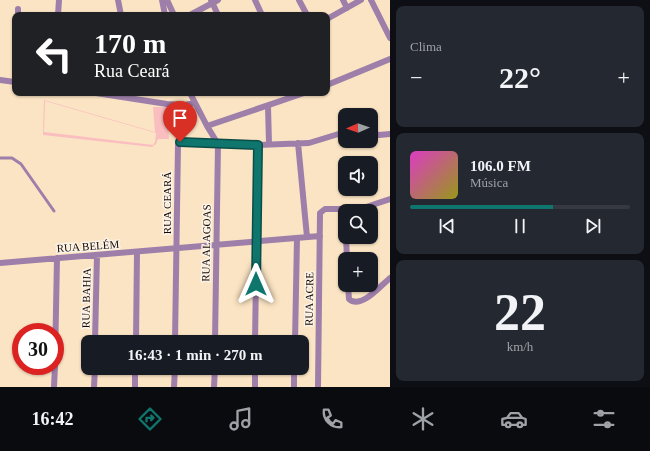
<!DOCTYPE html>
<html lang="pt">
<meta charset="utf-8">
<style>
body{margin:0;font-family:"Times New Roman",serif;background:#242831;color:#f1f3f6;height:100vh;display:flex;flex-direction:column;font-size:15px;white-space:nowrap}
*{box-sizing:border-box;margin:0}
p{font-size:13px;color:#9ea1a6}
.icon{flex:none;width:22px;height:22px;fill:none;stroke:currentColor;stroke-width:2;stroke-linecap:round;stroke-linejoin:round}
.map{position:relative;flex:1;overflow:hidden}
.drawer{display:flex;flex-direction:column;gap:6px;padding:6px;background:#0d0f14;width:260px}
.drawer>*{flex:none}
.hud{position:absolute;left:12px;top:12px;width:318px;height:84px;border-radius:8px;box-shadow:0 1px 3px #0004;background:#202124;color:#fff;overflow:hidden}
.needle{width:26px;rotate:268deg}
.buttons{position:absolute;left:338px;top:108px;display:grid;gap:8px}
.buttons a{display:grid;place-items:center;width:40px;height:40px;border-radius:8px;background:#171b24;box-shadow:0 1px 3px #0004;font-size:20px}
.speed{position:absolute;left:12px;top:323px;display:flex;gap:8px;font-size:20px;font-weight:700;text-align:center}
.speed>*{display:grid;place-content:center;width:52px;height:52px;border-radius:50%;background:#171b24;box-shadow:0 1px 3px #0004;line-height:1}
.speed .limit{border:6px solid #d22;background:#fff;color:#111}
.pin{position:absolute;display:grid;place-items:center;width:34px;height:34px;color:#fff;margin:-41px -17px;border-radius:50% 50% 50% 0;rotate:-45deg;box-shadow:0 0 4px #0007}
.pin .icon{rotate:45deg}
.me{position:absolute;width:44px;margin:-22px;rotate:0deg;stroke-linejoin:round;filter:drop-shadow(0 0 3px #0008)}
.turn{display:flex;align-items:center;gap:14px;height:84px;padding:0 16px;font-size:18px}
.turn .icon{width:52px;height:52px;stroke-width:2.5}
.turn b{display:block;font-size:28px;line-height:34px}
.big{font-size:30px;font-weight:700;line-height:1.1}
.drawer .tile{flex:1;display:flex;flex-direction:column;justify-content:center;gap:6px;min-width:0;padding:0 14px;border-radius:8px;background:#242831}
.drawer .dial{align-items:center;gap:0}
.dial b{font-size:52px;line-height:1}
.song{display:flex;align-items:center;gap:12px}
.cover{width:48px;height:48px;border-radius:6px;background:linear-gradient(135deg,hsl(310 70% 55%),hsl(60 70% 35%))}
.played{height:4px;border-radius:2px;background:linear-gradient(90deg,#0f766e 65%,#363941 65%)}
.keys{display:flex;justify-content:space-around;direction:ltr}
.heat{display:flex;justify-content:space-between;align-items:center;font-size:22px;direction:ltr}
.trip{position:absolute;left:81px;top:335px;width:228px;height:40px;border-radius:8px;background:#171b24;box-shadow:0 1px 3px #0004;font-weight:700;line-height:40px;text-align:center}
.dock{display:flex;height:64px;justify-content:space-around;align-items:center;background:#090b0e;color:#9ea1a6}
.dock .icon{width:28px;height:28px}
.dock .on{color:#0f766e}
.dock b{font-size:18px;color:#f1f3f6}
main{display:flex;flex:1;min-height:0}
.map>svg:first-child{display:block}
.pitch{fill:#fabec0;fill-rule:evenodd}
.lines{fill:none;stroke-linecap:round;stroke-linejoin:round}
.service{stroke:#9e7faa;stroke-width:3}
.minor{stroke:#9e7faa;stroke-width:6}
.route-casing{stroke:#0a4d48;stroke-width:10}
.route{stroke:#0f766e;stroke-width:7}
.labels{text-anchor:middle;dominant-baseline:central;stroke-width:3;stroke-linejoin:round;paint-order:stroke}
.street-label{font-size:11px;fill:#150800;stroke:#fcf4e9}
</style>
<main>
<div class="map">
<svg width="390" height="387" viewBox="0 0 390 387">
<rect width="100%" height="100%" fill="#fbe4c3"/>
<!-- pitch -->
<path class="pitch" d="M44,100L155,132L153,107H167L169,139H158L156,144L152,147L43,135ZM45,101L156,133L155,142L153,145L44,132Z"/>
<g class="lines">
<!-- service -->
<path class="service" d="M0,158H12L21,164L54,211"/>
<!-- minor -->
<path class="minor" d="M118,0L121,15
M162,0L165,15
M167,0L174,15
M211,0L218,15
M255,0L262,15
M299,0L307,15
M343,0L347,8
M371,0L390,38
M18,15V9
M58,15L59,0
M190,15L218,0
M327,19L361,0
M0,80L15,82
M327,85L390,59
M96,93L167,104L185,105L195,103
M190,93L207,126L218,144
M268,106L269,144
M207,126L304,93
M371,133L379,135L390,134
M298,143L307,237
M346,237L347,259
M0,263L320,236
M348,285L349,299C361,310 381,285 390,278
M95,342L97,255
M136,342L137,252
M175,342L178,144L180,142L258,145L309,143L345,132
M215,342L218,144
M255,342L258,145
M295,342L297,238
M55,362L57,258
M54,387L55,366
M94,387L95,368
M135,387V368
M174,387L175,368
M214,387L215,368
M255,387V368
M294,387V368
M318,387L320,213L325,209H358L366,207L390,199"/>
</g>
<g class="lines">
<!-- route casing -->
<g class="route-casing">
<path id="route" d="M180,142L258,145L256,284"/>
</g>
<!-- route -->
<use href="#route" class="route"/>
</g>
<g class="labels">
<!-- street labels -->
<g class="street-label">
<text transform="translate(167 203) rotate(-90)">RUA CEARÁ</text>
<text transform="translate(206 243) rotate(-89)">RUA ALAGOAS</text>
<text transform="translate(88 246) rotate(-4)">RUA BELÉM</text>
<text transform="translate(86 298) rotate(-89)">RUA BAHIA</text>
<text transform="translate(309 299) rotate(-89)">RUA ACRE</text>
</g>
</g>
</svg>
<div class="buttons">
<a><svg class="needle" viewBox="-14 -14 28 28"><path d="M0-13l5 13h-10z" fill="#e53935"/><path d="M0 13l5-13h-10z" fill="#9ea1a6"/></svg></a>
<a><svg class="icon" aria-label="sound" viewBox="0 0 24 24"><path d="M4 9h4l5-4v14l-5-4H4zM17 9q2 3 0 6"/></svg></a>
<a><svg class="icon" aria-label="search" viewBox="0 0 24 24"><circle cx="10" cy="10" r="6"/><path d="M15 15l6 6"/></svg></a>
<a>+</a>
</div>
<div class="speed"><div class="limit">30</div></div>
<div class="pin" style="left:180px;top:142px;background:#d93025"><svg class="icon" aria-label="arrive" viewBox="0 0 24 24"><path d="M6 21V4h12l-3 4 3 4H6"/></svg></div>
<svg class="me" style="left:256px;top:284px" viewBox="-20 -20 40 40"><path d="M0-17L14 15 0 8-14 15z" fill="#0f766e" stroke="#fff" stroke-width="4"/></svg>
<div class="trip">16:43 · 1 min · 270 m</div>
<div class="hud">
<div class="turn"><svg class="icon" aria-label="left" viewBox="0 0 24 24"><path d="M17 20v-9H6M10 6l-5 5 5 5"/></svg><div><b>170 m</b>Rua Ceará</div></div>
</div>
</div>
<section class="drawer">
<div class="tile"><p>Clima</p>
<div class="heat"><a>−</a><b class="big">22°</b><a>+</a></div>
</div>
<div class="tile">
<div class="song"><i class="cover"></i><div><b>106.0 FM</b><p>Música</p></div></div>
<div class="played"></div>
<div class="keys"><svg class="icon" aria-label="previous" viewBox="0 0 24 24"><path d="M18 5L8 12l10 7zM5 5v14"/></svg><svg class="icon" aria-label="pause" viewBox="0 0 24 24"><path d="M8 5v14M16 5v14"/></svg><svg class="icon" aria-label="next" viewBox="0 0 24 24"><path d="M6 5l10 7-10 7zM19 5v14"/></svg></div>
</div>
<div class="tile dial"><b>22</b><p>km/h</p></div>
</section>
</main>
<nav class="dock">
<b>16:42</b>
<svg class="icon on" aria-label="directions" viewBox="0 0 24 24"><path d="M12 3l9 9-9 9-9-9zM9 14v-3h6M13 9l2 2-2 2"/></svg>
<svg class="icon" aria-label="music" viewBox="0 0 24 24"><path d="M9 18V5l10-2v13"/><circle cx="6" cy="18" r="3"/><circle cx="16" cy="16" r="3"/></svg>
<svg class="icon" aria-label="phone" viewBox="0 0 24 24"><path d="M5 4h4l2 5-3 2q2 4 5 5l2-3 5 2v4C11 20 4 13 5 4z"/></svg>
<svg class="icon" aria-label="climate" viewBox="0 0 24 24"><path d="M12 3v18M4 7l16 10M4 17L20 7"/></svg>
<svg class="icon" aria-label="car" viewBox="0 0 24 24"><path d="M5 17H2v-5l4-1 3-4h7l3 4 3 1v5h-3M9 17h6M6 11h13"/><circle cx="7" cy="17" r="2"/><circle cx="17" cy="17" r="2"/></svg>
<svg class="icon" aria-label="filters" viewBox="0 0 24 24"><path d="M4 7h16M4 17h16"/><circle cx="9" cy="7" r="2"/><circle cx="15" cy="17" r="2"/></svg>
</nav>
